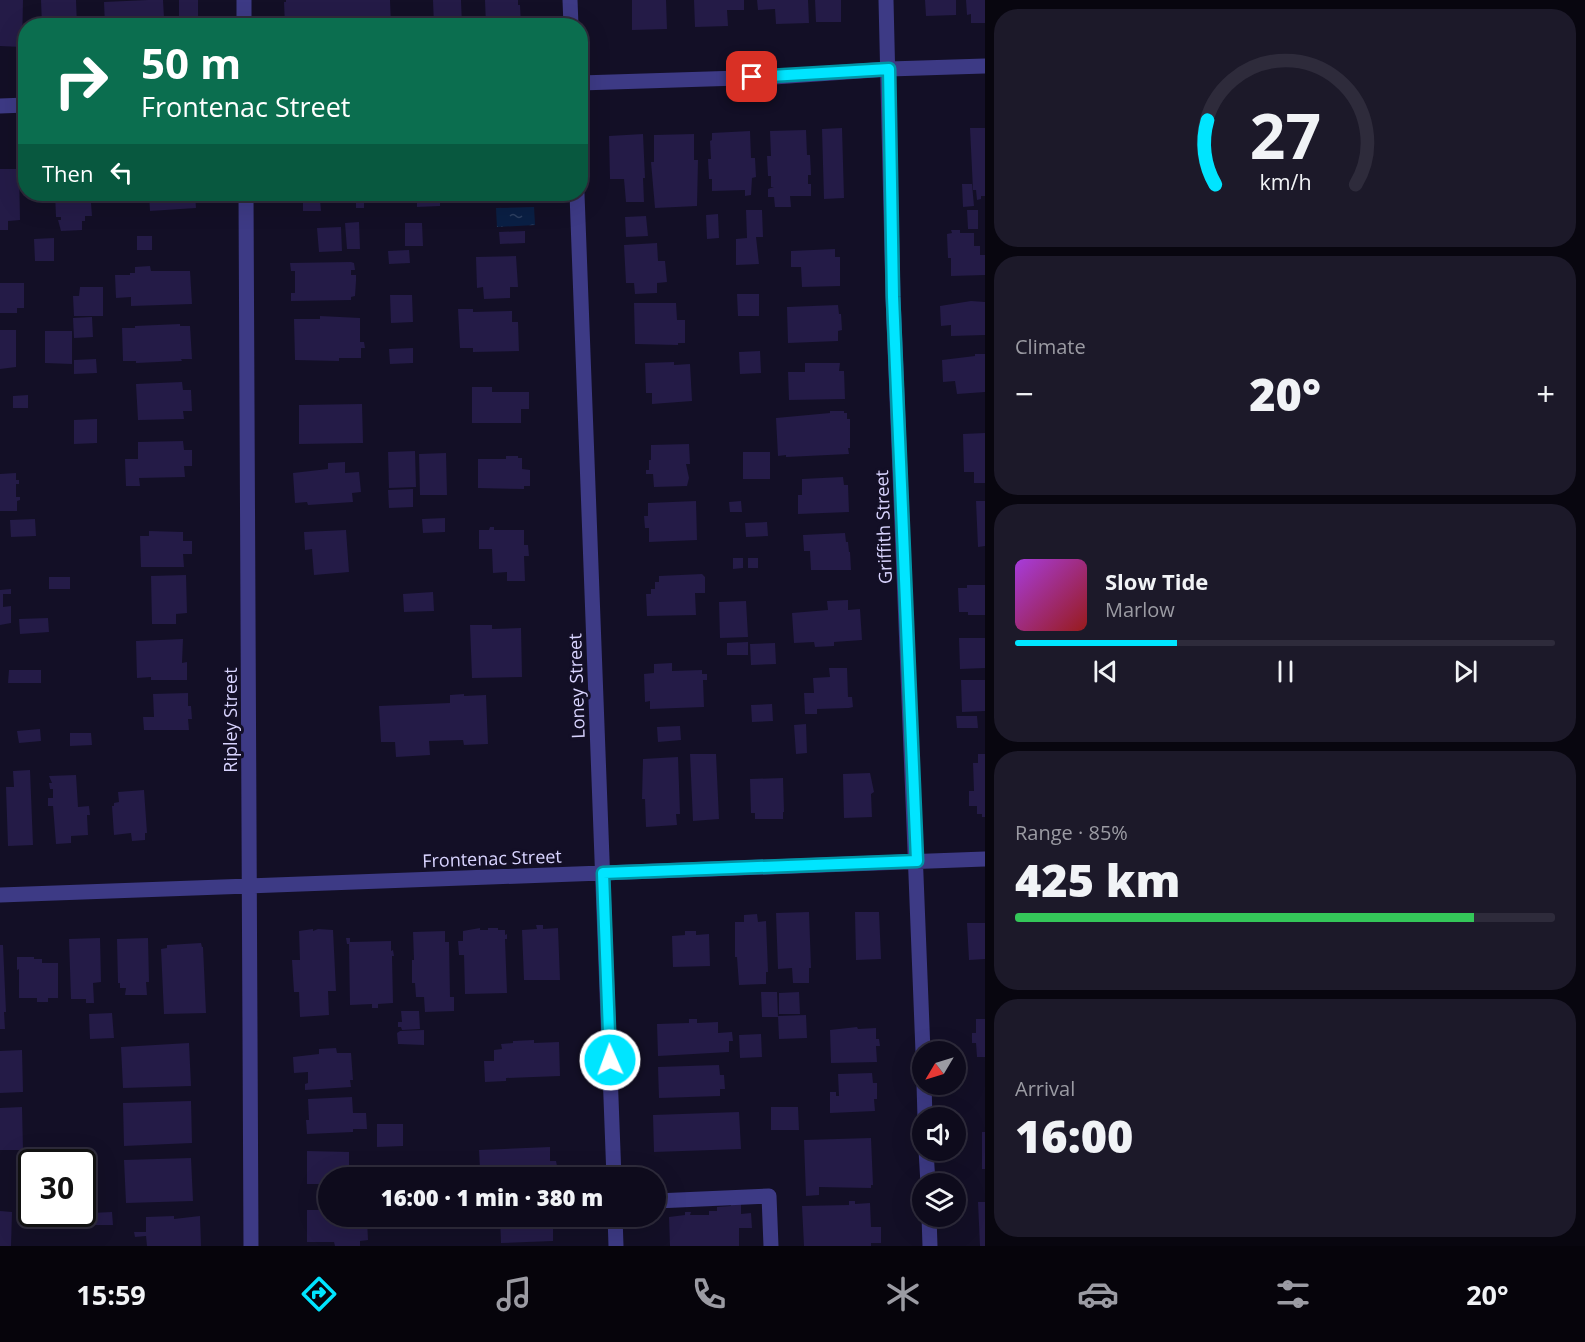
<!DOCTYPE html>
<meta charset="utf-8">
<style>
body{margin:0;font-family:"Open Sans",sans-serif;background:#1c1929;color:#f1f3f6;height:100vh;display:flex;flex-direction:column;font-size:22px;white-space:nowrap}
*{box-sizing:border-box;margin:0}
p{font-size:20px;color:#9b9ba3}
.icon{flex:none;width:33px;height:33px;fill:none;stroke:currentColor;stroke-width:2;stroke-linecap:round;stroke-linejoin:round}
.map{position:relative;flex:1;overflow:hidden}
.sheet{display:flex;flex-direction:column;gap:9px;padding:9px;background:#08060f;width:600px}
.sheet>*{flex:none}
.top-card{position:absolute;left:18px;top:18px;width:570px;height:183px;border-radius:24px;box-shadow:0 6px 24px #0002,0 0 0 2px #2e2b3b;background:#0b6e4f;color:#fff;overflow:hidden}
.needle{width:39px;rotate:232deg}
.buttons{position:absolute;left:912px;top:1041px;display:grid;gap:12px}
.buttons a{display:grid;place-items:center;width:54px;height:54px;border-radius:50%;background:#0e0b1c;box-shadow:0 6px 24px #0002,0 0 0 2px #2e2b3b;font-size:30px}
.speed{position:absolute;left:18px;top:1149px;display:flex;gap:12px;font-size:30px;font-weight:700;text-align:center}
.speed>*{display:grid;place-content:center;width:78px;height:78px;border-radius:50%;background:#0e0b1c;box-shadow:0 6px 24px #0002,0 0 0 2px #2e2b3b;line-height:1}
.speed .limit{border:3px solid #111;border-radius:9px;background:#fff;color:#111}
.pin{position:absolute;display:grid;place-items:center;width:51px;height:51px;color:#fff;margin:-26px;border-radius:12px;box-shadow:0 3px 9px #0006}
.me{position:absolute;width:66px;margin:-33px;rotate:358deg;stroke-linejoin:round;filter:drop-shadow(0 0 4px #0008)}
.turn{display:flex;align-items:center;gap:21px;height:126px;padding:0 24px;font-size:27px}
.turn .icon{width:78px;height:78px;stroke-width:2.5}
.turn b{display:block;font-size:42px;line-height:51px}
.then{display:flex;align-items:center;height:57px;padding:0 24px;background:#0003;gap:12px;font-size:22px}
.big{font-size:45px;font-weight:800;line-height:1.1}
.sheet .widget{flex:1;display:flex;flex-direction:column;justify-content:center;gap:9px;min-width:0;padding:0 21px;border-radius:24px;background:#1c1929}
.sheet .dial{align-items:center;gap:0}
.dial svg{height:156px;overflow:visible;fill:none;stroke:#2e2b3b;stroke-width:7;stroke-linecap:round;text-anchor:middle}
.dial text{fill:#f1f3f6;stroke:none}
.song{display:flex;align-items:center;gap:18px}
.cover{width:72px;height:72px;border-radius:9px;background:linear-gradient(135deg,hsl(280 70% 55%),hsl(0 70% 35%))}
.played{height:6px;border-radius:3px;background:linear-gradient(90deg,#00e5ff 30%,#2e2b3b 30%)}
.keys{display:flex;justify-content:space-around;direction:ltr}
.heat{display:flex;justify-content:space-between;align-items:center;font-size:33px;direction:ltr}
.charge{height:9px;border-radius:4px;background:linear-gradient(90deg,#34c759 85%,#2e2b3b 0)}
.trip{position:absolute;left:318px;top:1167px;width:348px;height:60px;border-radius:30px;background:#0e0b1c;box-shadow:0 6px 24px #0002,0 0 0 2px #2e2b3b;font-weight:800;line-height:60px;text-align:center}
.tabs{display:flex;height:96px;justify-content:space-around;align-items:center;background:#06040b;color:#9b9ba3}
.tabs .icon{width:42px;height:42px}
.tabs .on{color:#00e5ff}
.tabs b{font-size:27px;color:#f1f3f6}
main{display:flex;flex:1;min-height:0}
.map>svg:first-child{display:block}
.water{fill:url(#water-ripples)}
.building{fill:#241b47}
.lines{fill:none;stroke-linecap:round;stroke-linejoin:round}
.minor{stroke:#3d3a85;stroke-width:15}
.route-casing{stroke:#0095a6;stroke-width:15}
.route{stroke:#00e5ff;stroke-width:10}
.labels{text-anchor:middle;dominant-baseline:central;stroke-width:6;stroke-linejoin:round;paint-order:stroke}
.street-label{font-size:18px;fill:#d9d4ff;stroke:#130f26}
</style>
<main>
<div class="map">
<svg width="985" height="1246" viewBox="0 0 985 1246">
<defs>
<pattern id="water-ripples" width="26" height="14" patternUnits="userSpaceOnUse" patternTransform="scale(1.5)"><rect width="26" height="14" fill="#0a1f44"/><path d="M2 4q2-2 4 0t4 0M15 11q2-2 4 0t4 0" fill="none" stroke="#2d3f60"/></pattern>
</defs>
<rect width="100%" height="100%" fill="#130f26"/>
<!-- water -->
<path class="water" d="M534,207L535,225L497,227L496,208Z"/>
<!-- building -->
<path class="building" d="M0,0H23L22,47L0,46Z
M41,0H76L77,26H42Z
M148,0H163L164,18H154V26H105L104,2Z
M179,0H198V26H179Z
M286,0H390L391,26H285L284,2H286Z
M433,0H461L462,26H434Z
M485,0H518V5H520L521,26H486Z
M632,0H666L667,29L632,30Z
M694,0H744V10H727L728,26L695,27Z
M757,0H808L809,23L776,24L775,9L758,10Z
M815,0H841V22H816Z
M925,0H956V15L926,16Z
M966,0H985V23H971V14L967,15Z
M842,128L844,198L824,199L822,129Z
M970,128H985V196H981V199L977,200L976,190H973Z
M806,130L807,155H810L811,175H808V184H811V196H790L791,207H775L774,197H768V189L774,187H771V176H768L767,156H771L770,131Z
M750,131L751,158H755L756,177L752,178L751,195L745,196V190L712,191V179H709L708,159H711L710,141L712,140V133Z
M643,134L645,178H643L644,202H626L624,179H610L609,136Z
M694,134V160H698L697,206L655,208L651,162H654V135Z
M0,169H19L20,220L8,221V230H0Z
M962,184H972L974,206L963,207Z
M55,194H95V202L91,203L92,216H85V221H82V230L61,231L58,220H61V217H56Z
M149,194H195L196,208L150,211Z
M299,194H335V199L320,200L321,211H303V200L300,201Z
M352,194H390V201L364,202V208H356V202L353,203Z
M417,194H440V206L417,207Z
M746,210H762L763,237H756L759,264L736,265V239L747,238Z
M967,210H978V229H968Z
M718,214L719,238L707,239L706,215Z
M646,216L648,236L626,237L625,217Z
M359,222L360,249H347L345,223Z
M405,223H422L423,246H405Z
M341,227L342,251L319,252L317,228Z
M951,230H960V233H974V246H980V255H985V275L951,276V258H948L947,234L952,233Z
M525,231V243L500,244L499,232Z
M137,236H152V250H137Z
M54,238V261H35L34,239Z
M657,243L658,261H665L667,282L657,283V293L635,294L634,283H626L624,245Z
M835,249V257H840V286L802,287L801,267H791V251Z
M409,250L410,263L389,264L388,251Z
M516,256L518,287H510V298L484,299L483,287L477,288L476,257Z
M351,262L354,263L355,270H351V275H356V281L355,296L351,297V300L291,301V293H295V271H291L290,263Z
M150,266L151,271H190L192,304L131,306V297L116,298L115,275H130V273H135V267Z
M0,283H24V308H17V313H0Z
M80,287H103V316H74L73,296H79Z
M737,294H759V316H738Z
M390,295H412L413,322L391,323Z
M971,301L985,302V335L951,336V325L941,326L940,306Z
M634,303H676L677,320H685V343H678V345L635,344Z
M838,305L839,314H841L842,330L838,331V341L788,343L787,307Z
M458,309H473V312L512,311V322H518L519,351L473,352V348H460Z
M320,316L360,318V342H364L365,348H361V358H339V361L295,360L294,319H320Z
M92,317L93,337L74,338L73,318Z
M180,324V326H190L192,359H181L182,361L136,363V361H123L122,328H135V326Z
M0,330H16V367L0,369Z
M45,331H72V364L45,363Z
M413,348V363L390,364L389,349Z
M760,351L761,373L740,374L739,352Z
M975,354H985V392L957,394L955,381L943,382L942,360L975,356Z
M96,359L97,373L74,374V360Z
M674,362V365L690,364L692,401L652,404V393H646L645,363Z
M805,363H840L839,371H844L845,399L789,400L788,372H805Z
M182,382L183,390H191L192,411H183L184,419L138,420L136,384Z
M472,387H492V392H529V409H521V423H472Z
M28,395V408H13V396Z
M362,404L363,443L299,444V405Z
M830,411H844V413H847V419H850V448H848L849,454L786,457V455L778,456L776,418L830,413Z
M97,419V443L74,444V420Z
M985,433V483H974V472H964L963,434Z
M183,441L184,450H192V466H184L185,477L139,478L140,486H126L125,459H138V442Z
M689,444L690,464H686L689,478L687,486L654,487L653,474H646V470H649V460H651V445Z
M415,451L416,487L389,488L388,452Z
M743,452H770V479H743Z
M446,453L447,495H420L419,454Z
M506,456H518V458H522V469L530,470V486H524V489L478,488V459H506Z
M345,462V473L359,472L361,492L352,493L353,502L308,505L307,502L295,503L293,473L328,469V463Z
M16,473V480H19V484H16V497H20V500L17,501V511H0V474Z
M843,477L844,485H848L849,512L798,514V495H802V479Z
M413,489V507L389,508L388,490Z
M696,501L697,540L649,542V528H645L644,516H648V503Z
M741,501L742,512H730L729,502Z
M976,501H985V546L978,547Z
M445,518V532L423,533L422,519Z
M35,519L36,536L11,537L10,520Z
M767,522L768,536L746,537L745,523Z
M490,527H494V530H524V545H528L529,556H524L525,581H507V572L493,573L492,549H479V530H489Z
M346,530L349,572L314,575L312,549L305,550L304,532Z
M149,531L183,532V541H192V554H183L184,567H141L140,536H149Z
M845,533L846,542H848L849,552H850L851,570H811L810,551H804L803,535Z
M733,558H743V568L733,569Z
M748,558H758V568H748Z
M702,574L705,577V593H695L696,615L647,616L646,594H651V589H655V582H659V576Z
M186,575L187,613L176,614V624H152L151,576Z
M49,577H70V589H49Z
M967,585H985V615H968V612H959L958,588H967Z
M11,589V594H3V607L11,606V623L0,625V590Z
M433,592L434,611L404,612L403,594Z
M848,600V610L860,609L862,640L834,642V646L815,647L814,642L794,643L792,613L828,610L827,601Z
M746,601L748,637L720,638L719,602Z
M48,618L49,632L20,634L19,619Z
M470,625H492V629L521,628L522,677L472,678Z
M959,638H985V668L960,669Z
M183,639L182,663L187,662V680H151V677L137,678L136,641Z
M748,642V655H727V643Z
M775,643L776,664L751,665L750,644Z
M672,663V671L702,670V674H707V680H703L704,707L650,709V701L645,702L644,674L654,673V664Z
M829,668H847L848,697H852L853,707L849,708L817,709V714H805L804,693H814L813,678L830,677Z
M9,670H41V683H8Z
M961,680H985V711L962,712Z
M188,693V706H191L192,719H188L189,730H144L143,717H154L153,694Z
M464,694V696L486,695L488,744L464,745L463,740L429,741L430,755L396,757L395,742H381L379,706L450,703V695Z
M772,704L773,721L752,722L751,705Z
M956,716H977L978,728H957Z
M806,724L807,753L796,754L794,725Z
M680,726L681,740L658,742L657,727Z
M40,729L41,741L19,743L17,731Z
M70,733H91L92,745L70,746Z
M690,754H716L719,819L693,821Z
M978,754H985V817H982V814H977V806H969V791H974L973,763H978Z
M678,757L680,814H676L677,825L646,827L645,799H642L643,759Z
M30,770L33,845L8,846L6,787H14L13,771Z
M870,773L874,792L871,794L872,817L844,818L843,774Z
M76,775L78,807L89,806L90,815H87L88,835L71,836V843L56,844L53,806H48V798H53V789H50L49,783H52L49,776Z
M783,778L784,812H783V819H755V813H751L750,779Z
M144,790L147,833H145V840L132,841L131,833L114,835L112,806H114V803L119,802L118,792Z
M809,912L811,968H809V983H793L792,968L778,969L776,913Z
M855,912H879L881,959L856,960Z
M757,914L758,922L766,921L768,972H766V984L739,985L737,957H735V922H744V915Z
M967,923H985V959L969,960Z
M536,925H543V929L558,928L560,980H524L522,930L537,929Z
M480,928V930H488V928H498V930H505V935L507,934V939H505L507,993L465,994L464,955H459L458,941H463V931Z
M313,929V931L318,929L333,930L336,991H328L329,1015L300,1017L299,992H294L292,960H300L299,931Z
M445,931V942H449L450,997H454V1011L425,1012L424,997H416L415,983H412V960H414L413,932Z
M685,931H696V935L709,934L710,966L673,967L672,936L685,935Z
M100,938L101,982L93,983L94,1003H86V999H71L69,939Z
M148,938L149,982H146L147,995H125L126,988H120V983H118L117,939Z
M346,938H350V942L391,941V951L393,950L394,956H392L393,1003L378,1004V1008H372V1004L350,1005L349,944H347Z
M201,943L202,947H203L206,1013L164,1014L161,949L167,948V945Z
M0,945H3L6,1012H4L5,1029H0Z
M17,957H34V959H42V963H58V998H48V1002H37V998H19V969L17,970Z
M761,992H777L778,1017H762Z
M799,992L800,1014H779V993Z
M401,1011H419L420,1029L402,1030L401,1027H398V1022H402Z
M112,1013L114,1038L90,1039L89,1014Z
M806,1015L807,1038L779,1039L778,1016Z
M689,1019H697V1023L718,1022V1033L732,1032L733,1041H729V1052L658,1056L657,1024L689,1023Z
M976,1019H985V1057H977L976,1043H972V1033H976Z
M857,1027L858,1029L876,1028V1039H879L880,1046H876L877,1062L831,1063L830,1030Z
M424,1030V1045L398,1044L397,1033L400,1031Z
M761,1034L762,1057L740,1058L739,1035Z
M534,1040V1043L559,1042L560,1076L506,1078V1081L485,1082L484,1061H494V1050L502,1049L501,1044L513,1043V1041Z
M189,1043L191,1086L123,1088L121,1047Z
M336,1048L337,1053H351L353,1080H350L351,1087L305,1090V1084L308,1083V1072L294,1073L293,1057L319,1054V1049Z
M22,1050L23,1092L0,1093V1051Z
M719,1065L720,1075H724L725,1089H720V1096L659,1098L658,1067Z
M872,1073L873,1083H877V1099H874L875,1111L830,1113V1092H836V1096H839L838,1074Z
M352,1097L353,1113H366L367,1129H353V1132L307,1134L306,1120H309L308,1099Z
M191,1101L192,1143L124,1146L123,1103Z
M22,1107L23,1150H0V1108Z
M771,1107H798L799,1130H771Z
M739,1112L741,1149L654,1152L653,1115Z
M377,1124H403V1146L377,1147Z
M982,1132H985V1169H982Z
M871,1138L873,1185H871V1188L819,1187V1195L806,1196L804,1140Z
M550,1147V1161H556L557,1166V1175H551V1178H498V1169H480L479,1150Z
M307,1151L349,1152V1170H353V1178H328V1184H307Z
M191,1158L193,1201L126,1203L124,1160Z
M849,1201H855V1204L870,1203L871,1227H881V1243H871V1246H804L802,1206L849,1205Z
M978,1202H985V1246H980Z
M731,1204H741V1214L751,1213L752,1228H739V1246H670L669,1217L685,1215V1212H691L690,1215H709V1211H717V1207L731,1206Z
M307,1210H328V1216H362V1220L367,1219L368,1240L360,1241V1246H335L334,1242H307Z
M0,1211L12,1212L11,1246H0Z
M112,1212L113,1225H92L91,1213Z
M174,1216V1219L200,1216L201,1246H147L146,1236L135,1237L134,1232H146V1217Z
M469,1216H483V1224H469Z
M500,1216H555L556,1228H553V1241L501,1243Z"/>
<g class="lines">
<!-- minor -->
<path class="minor" d="M244,0V26
M570,0L571,26
M886,0L893,297L923,1052
M580,83L774,77L889,69L985,66
M0,106L26,105
M246,194L251,1246
M577,194L614,1178
M0,895L985,859
M924,1084L925,1118
M926,1150L928,1184
M656,1201L769,1196L771,1246
M615,1216L616,1246
M929,1216L930,1246"/>
</g>
<g class="lines">
<!-- route casing -->
<g class="route-casing">
<path id="route" d="M610,1060L603,873L917,861L893,297L889,69L752,77"/>
</g>
<!-- route -->
<use href="#route" class="route"/>
</g>
<g class="labels">
<!-- street labels -->
<g class="street-label">
<text transform="translate(883 527) rotate(-92)">Griffith Street</text>
<text transform="translate(576 686) rotate(-92)">Loney Street</text>
<text transform="translate(230 720) rotate(-90)">Ripley Street</text>
<text transform="translate(492 858) rotate(-2)">Frontenac Street</text>
</g>
</g>
</svg>
<div class="buttons">
<a><svg class="needle" viewBox="-14 -14 28 28"><path d="M0-13l5 13h-10z" fill="#e53935"/><path d="M0 13l5-13h-10z" fill="#9b9ba3"/></svg></a>
<a><svg class="icon" aria-label="sound" viewBox="0 0 24 24"><path d="M4 9h4l5-4v14l-5-4H4zM17 9q2 3 0 6"/></svg></a>
<a><svg class="icon" aria-label="layers" viewBox="0 0 24 24"><path d="M12 4l9 5-9 5-9-5zM3 14l9 5 9-5"/></svg></a>
</div>
<div class="speed"><div class="limit">30</div></div>
<div class="pin" style="left:752px;top:77px;background:#d93025"><svg class="icon" aria-label="arrive" viewBox="0 0 24 24"><path d="M6 21V4h12l-3 4 3 4H6"/></svg></div>
<svg class="me" style="left:610px;top:1060px" viewBox="-20 -20 40 40"><circle r="17" fill="#00e5ff" stroke="#fff" stroke-width="3"/><path d="M0-11L8 9 0 5-8 9z" fill="#fff"/></svg>
<div class="trip">16:00 · 1 min · 380 m</div>
<div class="top-card">
<div class="turn"><svg class="icon" aria-label="right" viewBox="0 0 24 24"><path d="M7 20v-9h11M14 6l5 5-5 5"/></svg><div><b>50 m</b>Frontenac Street</div></div>
<div class="then">Then<svg class="icon" aria-label="left" viewBox="0 0 24 24"><path d="M17 20v-9H6M10 6l-5 5 5 5"/></svg></div>
</div>
</div>
<section class="sheet">
<div class="widget dial"><svg viewBox="0 0 100 80">
<path d="M14 69A42 42 0 1 1 86 69"/>
<path d="M14 69A42 42 0 0 1 10 36" stroke="#00e5ff"/>
<text x="50" y="56" font-size="32" font-weight="700">27</text>
<text x="50" y="72" font-size="11">km/h</text>
</svg></div>
<div class="widget"><p>Climate</p>
<div class="heat"><a>−</a><b class="big">20°</b><a>+</a></div>
</div>
<div class="widget">
<div class="song"><i class="cover"></i><div><b>Slow Tide</b><p>Marlow</p></div></div>
<div class="played"></div>
<div class="keys"><svg class="icon" aria-label="previous" viewBox="0 0 24 24"><path d="M18 5L8 12l10 7zM5 5v14"/></svg><svg class="icon" aria-label="pause" viewBox="0 0 24 24"><path d="M8 5v14M16 5v14"/></svg><svg class="icon" aria-label="next" viewBox="0 0 24 24"><path d="M6 5l10 7-10 7zM19 5v14"/></svg></div>
</div>
<div class="widget"><p>Range · 85%</p><b class="big">425 km</b><div class="charge"></div></div>
<div class="widget"><p>Arrival</p><b class="big">16:00</b></div>
</section>
</main>
<nav class="tabs">
<b>15:59</b>
<svg class="icon on" aria-label="directions" viewBox="0 0 24 24"><path d="M12 3l9 9-9 9-9-9zM9 14v-3h6M13 9l2 2-2 2"/></svg>
<svg class="icon" aria-label="music" viewBox="0 0 24 24"><path d="M9 18V5l10-2v13"/><circle cx="6" cy="18" r="3"/><circle cx="16" cy="16" r="3"/></svg>
<svg class="icon" aria-label="phone" viewBox="0 0 24 24"><path d="M5 4h4l2 5-3 2q2 4 5 5l2-3 5 2v4C11 20 4 13 5 4z"/></svg>
<svg class="icon" aria-label="climate" viewBox="0 0 24 24"><path d="M12 3v18M4 7l16 10M4 17L20 7"/></svg>
<svg class="icon" aria-label="car" viewBox="0 0 24 24"><path d="M5 17H2v-5l4-1 3-4h7l3 4 3 1v5h-3M9 17h6M6 11h13"/><circle cx="7" cy="17" r="2"/><circle cx="17" cy="17" r="2"/></svg>
<svg class="icon" aria-label="filters" viewBox="0 0 24 24"><path d="M4 7h16M4 17h16"/><circle cx="9" cy="7" r="2"/><circle cx="15" cy="17" r="2"/></svg>
<b>20°</b>
</nav>
